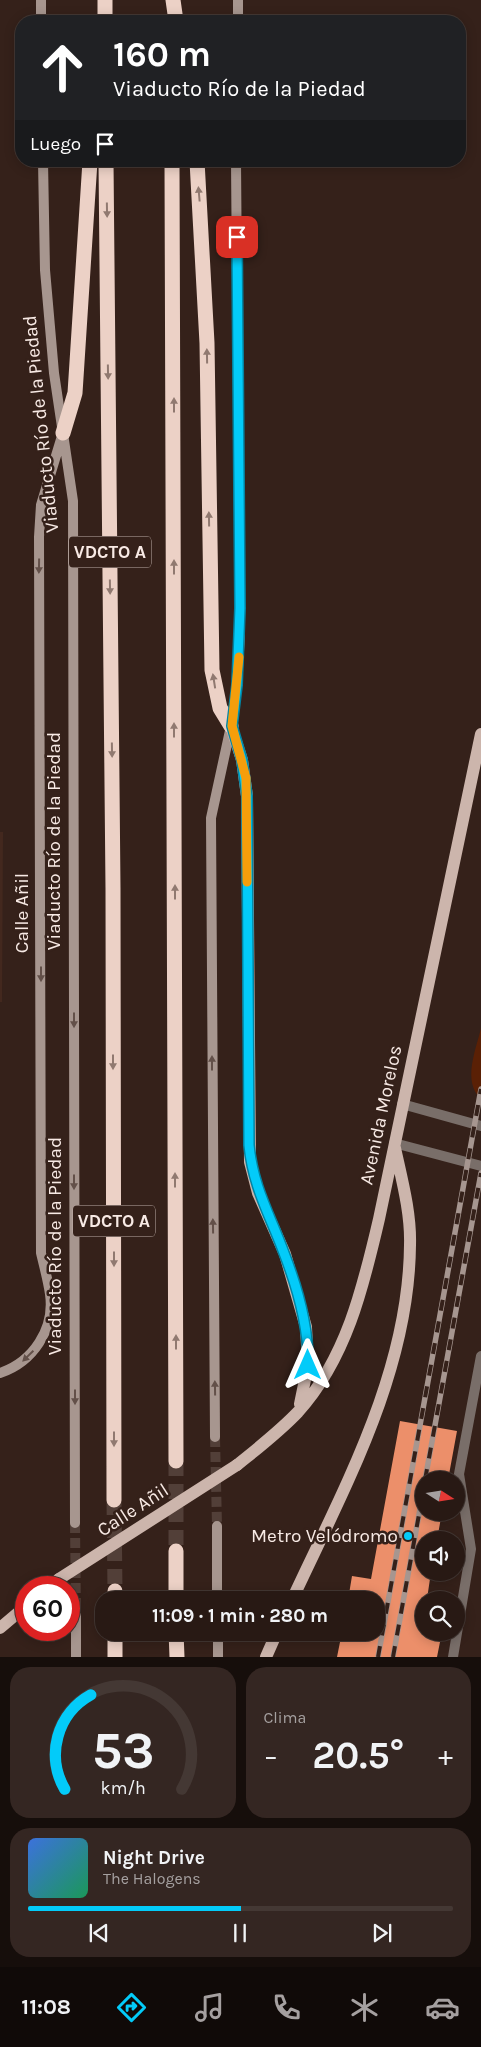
<!DOCTYPE html>
<html lang="es">
<meta charset="utf-8">
<style>
body{margin:0;font-family:Karla,sans-serif;background:#342622;color:#f1f3f6;height:100vh;display:flex;flex-direction:column;font-size:19px;white-space:nowrap}
*{box-sizing:border-box;margin:0}
p{font-size:16px;color:#a5a0a0}
.icon{flex:none;width:28px;height:28px;fill:none;stroke:currentColor;stroke-width:2;stroke-linecap:round;stroke-linejoin:round}
.map{position:relative;height:1657px;overflow:hidden}
.drawer{display:flex;flex-direction:column;gap:10px;padding:10px;background:#160e0b;flex:1}
.drawer>*{flex:none}
.guide{position:absolute;left:15px;top:15px;width:451px;height:152px;border-radius:20px;box-shadow:0 2px 12px #0003,0 0 0 1px #443834;background:#202124;color:#fff;overflow:hidden}
.needle{width:32px;rotate:102deg}
.buttons{position:absolute;left:415px;top:1471px;display:grid;gap:10px}
.buttons a{display:grid;place-items:center;width:50px;height:50px;border-radius:50%;background:#281914;box-shadow:0 2px 12px #0003,0 0 0 1px #443834;font-size:25px}
.speed{position:absolute;left:15px;top:1576px;display:flex;gap:10px;font-size:25px;font-weight:700;text-align:center}
.speed>*{display:grid;place-content:center;width:65px;height:65px;border-radius:50%;background:#281914;box-shadow:0 2px 12px #0003,0 0 0 1px #443834;line-height:1}
.speed .limit{border:8px solid #d22;background:#fff;color:#111}
.pin{position:absolute;display:grid;place-items:center;width:42px;height:42px;color:#fff;margin:-21px;border-radius:10px;box-shadow:0 2px 8px #0006}
.me{position:absolute;width:55px;margin:-28px;rotate:0deg;stroke-linejoin:round;filter:drop-shadow(0 0 4px #0008)}
.turn{display:flex;align-items:center;gap:18px;height:105px;padding:0 15px;font-size:22px}
.turn .icon{width:65px;height:65px;stroke-width:2.5}
.turn b{display:block;font-size:35px;line-height:42px}
.then{display:flex;align-items:center;height:48px;padding:0 15px;background:#0003;gap:10px;font-size:19px}
.big{font-size:38px;font-weight:700;line-height:1.1}
.drawer .tile{flex:1;display:flex;flex-direction:column;justify-content:center;gap:8px;min-width:0;padding:0 18px;border-radius:20px;background:#342622}
.drawer .dial{align-items:center;gap:0}
.dial svg{height:130px;overflow:visible;fill:none;stroke:#443834;stroke-width:7;stroke-linecap:round;text-anchor:middle}
.dial text{fill:#f1f3f6;stroke:none}
.song{display:flex;align-items:center;gap:15px}
.cover{width:60px;height:60px;border-radius:8px;background:linear-gradient(135deg,hsl(220 70% 55%),hsl(150 70% 35%))}
.played{height:5px;border-radius:2px;background:linear-gradient(90deg,#03cbf9 50%,#443834 50%)}
.keys{display:flex;justify-content:space-around;direction:ltr}
.heat{display:flex;justify-content:space-between;align-items:center;font-size:28px;direction:ltr}
.drawer .tiles{flex:1;display:grid;gap:10px;grid-template-columns:1fr 1fr}
.tile:last-child{grid-column:span 2}
.trip{position:absolute;left:95px;top:1591px;width:290px;height:50px;border-radius:20px;background:#281914;box-shadow:0 2px 12px #0003,0 0 0 1px #443834;font-weight:700;line-height:50px;text-align:center}
.tab-bar{display:flex;height:80px;justify-content:space-around;align-items:center;background:#100a08;color:#a5a0a0}
.tab-bar .icon{width:35px;height:35px}
.tab-bar .selected{color:#03cbf9}
.tab-bar b{font-size:22px;color:#f1f3f6}
.map>svg:first-child{display:block}
.built{fill:#43281e}
.green{fill:#5a2005}
.building{fill:#ec8f6a}
.lines{fill:none;stroke-linecap:round;stroke-linejoin:round}
.secondary-tunnel{stroke:#523f38;stroke-width:10;stroke-dasharray:10 5;stroke-linecap:butt}
.highway-tunnel{stroke:#523f38;stroke-width:15;stroke-dasharray:15 8;stroke-linecap:butt}
.street{stroke:#796e69;stroke-width:10}
.secondary{stroke:#a7968f;stroke-width:10}
.primary{stroke:#ccb5ac;stroke-width:12}
.highway{stroke:#ecd1c6;stroke-width:15}
.rail-casing{stroke:#a69690;stroke-width:5.5}
.rail{stroke:#35211a;stroke-width:4;stroke-dasharray:11;stroke-linecap:butt}
.primary-bridge{stroke:#ccb5ac;stroke-width:12}
.oneway{fill:#907970}
.oneway2{fill:#635049}
.route-casing{stroke:#0284a2;stroke-width:12}
.route{stroke:#03cbf9;stroke-width:9}
.slow{stroke:#f59e0b;stroke-width:9}
.poi-dot{fill:#03cbf9;stroke:#35211a;stroke-width:2}
.labels{text-anchor:middle;dominant-baseline:central;stroke-width:5;stroke-linejoin:round;paint-order:stroke}
.shield{fill:#35211a;stroke:#beaea8;stroke-width:1}
.shield-label{font-size:18px;font-weight:bold;fill:#f8eae5}
.street-label{font-size:19px;fill:#f8eae5;stroke:#35211a}
.poi-label{font-size:19px;fill:#f8eae5;stroke:#35211a;text-anchor:end}
</style>
<div class="map">
<svg width="481" height="1657" viewBox="0 0 481 1657">
<rect width="100%" height="100%" fill="#35211a"/>
<!-- built -->
<path class="built" d="M0,832H3L2,1002H0Z"/>
<!-- green -->
<path class="green" d="M481,1028V1099C462,1081 476,1050 481,1028Z"/>
<!-- building -->
<path class="building" d="M400,1421L457,1431L448,1480H424V1512H442L437,1540H424V1572H431L427,1599L435,1600H424V1632H442L437,1657H337L342,1632H376V1600H348L352,1576L371,1579Z"/>
<g class="lines">
<!-- secondary-tunnel -->
<path class="secondary-tunnel" d="M215,1437L217,1526
M75,1523L76,1616"/>
<!-- highway-tunnel -->
<path class="highway-tunnel" d="M176,1461V1551
M114,1500L115,1591"/>
<!-- street -->
<path class="street" d="M402,1104L481,1126
M394,1143L481,1166
M453,1657L471,1549L459,1474L481,1356"/>
<!-- secondary -->
<path class="secondary" d="M41,0V21
M238,21V0
M43,161L45,270L54,373L73,501L75,1523
M0,1373C33,1362 55,1329 50,1294C48,1280 44,1266 41,1253L39,537L41,505L62,436
M215,1437L211,818L231,726L237,685L240,635L236,161
M217,1526V1600
M76,1616V1657
M218,1632V1657"/>
<!-- primary -->
<path class="primary" d="M231,726L242,760L247,796L250,1162L258,1193L285,1254L306,1327L308,1365L300,1404
M237,1465C258,1448 279,1432 298,1412C346,1359 363,1288 379,1219L481,734
M49,1588L59,1579
M292,1600C344,1488 409,1372 410,1245C411,1213 402,1180 395,1148
M0,1628L26,1606
M266,1657L277,1632"/>
<!-- highway -->
<path class="highway" d="M173,0L176,21
M105,21V0
M106,161L113,888L114,1500
M172,161L176,1461
M197,161L207,343L212,670L220,708L231,726
M63,433L75,393L90,161
M176,1551V1600
M115,1591V1600
M115,1632V1657
M176,1632L177,1657"/>
<!-- rail casing -->
<g class="rail-casing">
<path id="rail" d="M425,1480L481,1173
M378,1657L481,1089
M393,1657L424,1487"/>
</g>
<!-- rail -->
<use href="#rail" class="rail"/>
<!-- primary-bridge -->
<path class="primary-bridge" d="M59,1579L237,1465"/>
</g>
<!-- one-way arrows -->
<defs><path id="oneway-solid" d="M-6-.8H1V-3.2L6.5 0L1 3.2V.8H-6Z" transform="scale(1.25)"/></defs>
<g class="oneway">
<use href="#oneway-solid" transform="translate(199 194) rotate(-95)"/>
<use href="#oneway-solid" transform="translate(107 210) rotate(89)"/>
<use href="#oneway-solid" transform="translate(207 356) rotate(-91)"/>
<use href="#oneway-solid" transform="translate(108 372) rotate(89)"/>
<use href="#oneway-solid" transform="translate(174 405) rotate(-90)"/>
<use href="#oneway-solid" transform="translate(209 519) rotate(-91)"/>
<use href="#oneway-solid" transform="translate(174 567) rotate(-90)"/>
<use href="#oneway-solid" transform="translate(110 587) rotate(89)"/>
<use href="#oneway-solid" transform="translate(214 681) rotate(-99)"/>
<use href="#oneway-solid" transform="translate(174 730) rotate(-90)"/>
<use href="#oneway-solid" transform="translate(112 750) rotate(89)"/>
<use href="#oneway-solid" transform="translate(175 892) rotate(-90)"/>
<use href="#oneway-solid" transform="translate(113 1062) rotate(90)"/>
<use href="#oneway-solid" transform="translate(175 1180) rotate(-90)"/>
<use href="#oneway-solid" transform="translate(114 1259) rotate(90)"/>
<use href="#oneway-solid" transform="translate(176 1342) rotate(-90)"/>
<use href="#oneway-solid" transform="translate(114 1439) rotate(90)"/>
</g>
<g class="oneway2">
<use href="#oneway-solid" transform="translate(39 566) rotate(91)"/>
<use href="#oneway-solid" transform="translate(41 974) rotate(90)"/>
<use href="#oneway-solid" transform="translate(74 1020) rotate(90)"/>
<use href="#oneway-solid" transform="translate(212 1063) rotate(-90)"/>
<use href="#oneway-solid" transform="translate(74 1182) rotate(90)"/>
<use href="#oneway-solid" transform="translate(213 1226) rotate(-91)"/>
<use href="#oneway-solid" transform="translate(28 1356) rotate(136)"/>
<use href="#oneway-solid" transform="translate(215 1388) rotate(-91)"/>
<use href="#oneway-solid" transform="translate(75 1397) rotate(90)"/>
</g>
<g class="lines">
<!-- route casing -->
<g class="route-casing">
<path id="route" d="M237,237L240,608L237,685L232,726L242,760L247,796L249,1145C253,1187 270,1215 284,1253C298,1289 309,1327 308,1365"/>
</g>
<!-- route -->
<use href="#route" class="route"/>
<!-- slow -->
<path class="slow" d="M239,657L232,726L246,778L247,882"/>
</g>
<!-- markers -->
<circle class="poi-dot" cx="408" cy="1536" r="5"/>
<g class="labels">
<!-- shield labels -->
<g class="shield">
<rect x="69" y="536.5" width="82" height="31" rx="4"/>
<rect x="73" y="1205.5" width="82" height="31" rx="4"/>
</g>
<g class="shield-label">
<text x="110" y="552">VDCTO A</text>
<text x="114" y="1221">VDCTO A</text>
</g>
<!-- street labels -->
<g class="street-label">
<text transform="translate(41 424) rotate(-96)">Viaducto Río de la Piedad</text>
<text transform="translate(54 841) rotate(-90)">Viaducto Río de la Piedad</text>
<text transform="translate(22 913) rotate(-90)">Calle Añil</text>
<text transform="translate(381 1115) rotate(-78)">Avenida Morelos</text>
<text transform="translate(55 1246) rotate(-90)">Viaducto Río de la Piedad</text>
<text transform="translate(133 1510) rotate(-33)">Calle Añil</text>
</g>
<!-- poi labels -->
<g class="poi-label">
<text x="398" y="1536">Metro Velódromo</text>
</g>
</g>
</svg>
<div class="buttons">
<a><svg class="needle" viewBox="-14 -14 28 28"><path d="M0-13l5 13h-10z" fill="#e53935"/><path d="M0 13l5-13h-10z" fill="#a5a0a0"/></svg></a>
<a><svg class="icon" aria-label="sound" viewBox="0 0 24 24"><path d="M4 9h4l5-4v14l-5-4H4zM17 9q2 3 0 6"/></svg></a>
<a><svg class="icon" aria-label="search" viewBox="0 0 24 24"><circle cx="10" cy="10" r="6"/><path d="M15 15l6 6"/></svg></a>
</div>
<div class="speed"><div class="limit">60</div></div>
<div class="pin" style="left:237px;top:237px;background:#d93025"><svg class="icon" aria-label="arrive" viewBox="0 0 24 24"><path d="M6 21V4h12l-3 4 3 4H6"/></svg></div>
<svg class="me" style="left:308px;top:1365px" viewBox="-20 -20 40 40"><path d="M0-17L14 15 0 8-14 15z" fill="#03cbf9" stroke="#fff" stroke-width="4"/></svg>
<div class="trip">11:09 · 1 min · 280 m</div>
<div class="guide">
<div class="turn"><svg class="icon" aria-label="ahead" viewBox="0 0 24 24"><path d="M12 20V5M6 11l6-6 6 6"/></svg><div><b>160 m</b>Viaducto Río de la Piedad</div></div>
<div class="then">Luego<svg class="icon" aria-label="arrive" viewBox="0 0 24 24"><path d="M6 21V4h12l-3 4 3 4H6"/></svg></div>
</div>
</div>
<section class="drawer">
<div class="tiles">
<div class="tile dial"><svg viewBox="0 0 100 80">
<path d="M14 69A42 42 0 1 1 86 69"/>
<path d="M14 69A42 42 0 0 1 30 11" stroke="#03cbf9"/>
<text x="50" y="56" font-size="32" font-weight="700">53</text>
<text x="50" y="72" font-size="11">km/h</text>
</svg></div>
<div class="tile"><p>Clima</p>
<div class="heat"><a>−</a><b class="big">20.5°</b><a>+</a></div>
</div>
<div class="tile">
<div class="song"><i class="cover"></i><div><b>Night Drive</b><p>The Halogens</p></div></div>
<div class="played"></div>
<div class="keys"><svg class="icon" aria-label="previous" viewBox="0 0 24 24"><path d="M18 5L8 12l10 7zM5 5v14"/></svg><svg class="icon" aria-label="pause" viewBox="0 0 24 24"><path d="M8 5v14M16 5v14"/></svg><svg class="icon" aria-label="next" viewBox="0 0 24 24"><path d="M6 5l10 7-10 7zM19 5v14"/></svg></div>
</div>
</div>
</section>
<nav class="tab-bar">
<b>11:08</b>
<svg class="icon selected" aria-label="directions" viewBox="0 0 24 24"><path d="M12 3l9 9-9 9-9-9zM9 14v-3h6M13 9l2 2-2 2"/></svg>
<svg class="icon" aria-label="music" viewBox="0 0 24 24"><path d="M9 18V5l10-2v13"/><circle cx="6" cy="18" r="3"/><circle cx="16" cy="16" r="3"/></svg>
<svg class="icon" aria-label="phone" viewBox="0 0 24 24"><path d="M5 4h4l2 5-3 2q2 4 5 5l2-3 5 2v4C11 20 4 13 5 4z"/></svg>
<svg class="icon" aria-label="climate" viewBox="0 0 24 24"><path d="M12 3v18M4 7l16 10M4 17L20 7"/></svg>
<svg class="icon" aria-label="car" viewBox="0 0 24 24"><path d="M5 17H2v-5l4-1 3-4h7l3 4 3 1v5h-3M9 17h6M6 11h13"/><circle cx="7" cy="17" r="2"/><circle cx="17" cy="17" r="2"/></svg>
</nav>
